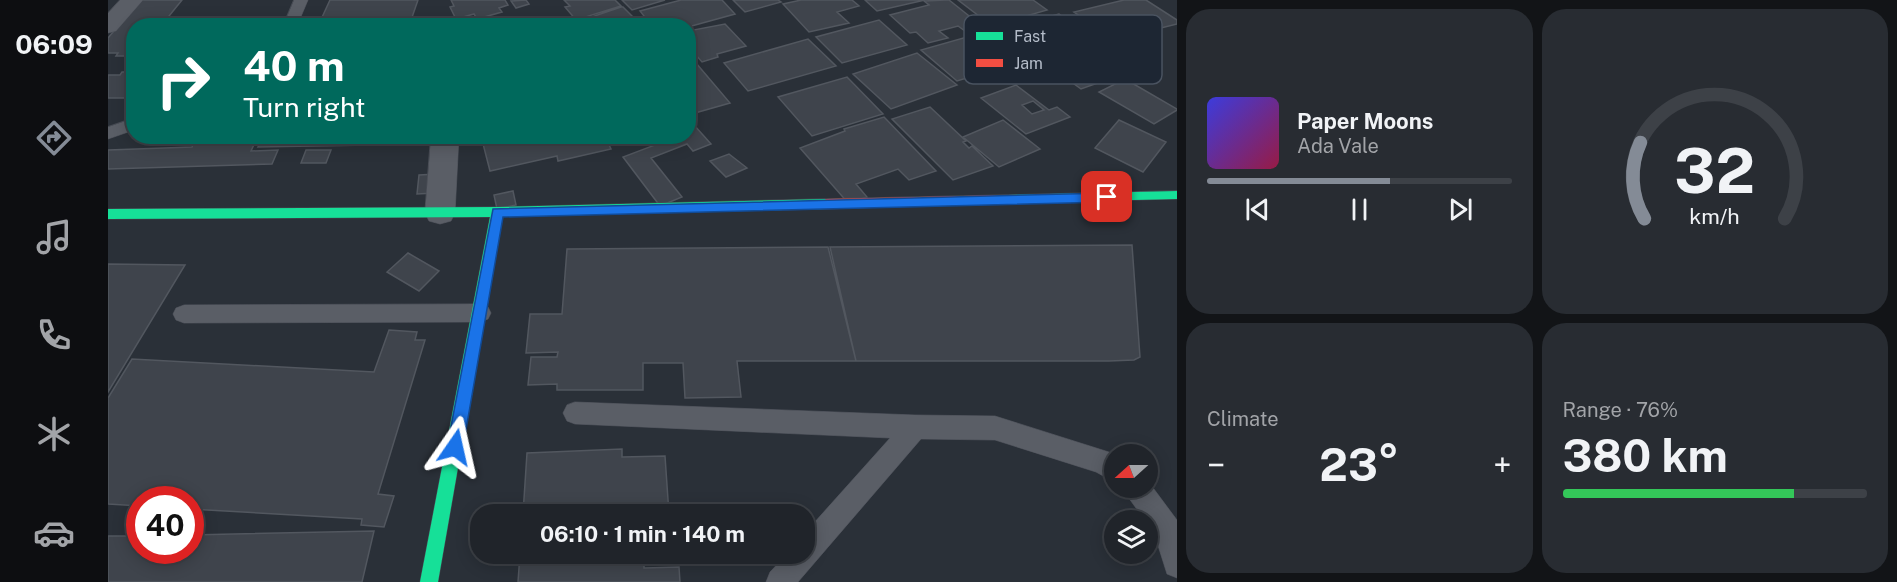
<!DOCTYPE html>
<meta charset="utf-8">
<style>
body{margin:0;font-family:"Public Sans",sans-serif;background:#282c32;color:#f1f3f6;height:100vh;display:flex;flex-direction:column;font-size:22px;white-space:nowrap}
*{box-sizing:border-box;margin:0}
p{font-size:20px;color:#a2a4a8}
.icon{flex:none;width:33px;height:33px;fill:none;stroke:currentColor;stroke-width:2;stroke-linecap:round;stroke-linejoin:round}
.map{position:relative;flex:1;overflow:hidden}
.side{display:flex;flex-direction:column;gap:9px;padding:9px;background:#121417;width:720px}
.side>*{flex:none}
.guide{position:absolute;left:18px;top:18px;width:570px;height:126px;border-radius:24px;box-shadow:0 3px 15px #0003,0 0 0 2px #3d4147;background:#00695c;color:#fff;overflow:hidden}
.needle{width:39px;rotate:249deg}
.tools{position:absolute;left:996px;top:444px;display:grid;gap:12px}
.tools a{display:grid;place-items:center;width:54px;height:54px;border-radius:50%;background:#20242a;box-shadow:0 3px 15px #0003,0 0 0 2px #3d4147;font-size:30px}
.speed{position:absolute;left:18px;top:486px;display:flex;gap:12px;font-size:30px;font-weight:700;text-align:center}
.speed>*{display:grid;place-content:center;width:78px;height:78px;border-radius:50%;background:#20242a;box-shadow:0 3px 15px #0003,0 0 0 2px #3d4147;line-height:1}
.speed .limit{border:9px solid #d22;background:#fff;color:#111}
.pin{position:absolute;display:grid;place-items:center;width:51px;height:51px;color:#fff;margin:-26px;border-radius:12px;box-shadow:0 3px 9px #0006}
.me{position:absolute;width:66px;margin:-33px;rotate:11deg;stroke-linejoin:round;filter:drop-shadow(0 0 4px #0008)}
.turn{display:flex;align-items:center;gap:21px;height:126px;padding:0 18px;font-size:27px}
.turn .icon{width:78px;height:78px;stroke-width:2.5}
.turn b{display:block;font-size:42px;line-height:51px}
.big{font-size:45px;font-weight:700;line-height:1.1}
.side .tile{flex:1;display:flex;flex-direction:column;justify-content:center;gap:9px;min-width:0;padding:0 21px;border-radius:24px;background:#282c32}
.side .dial{align-items:center;gap:0}
.dial svg{height:156px;overflow:visible;fill:none;stroke:#3d4147;stroke-width:7;stroke-linecap:round;text-anchor:middle}
.dial text{fill:#f1f3f6;stroke:none}
.song{display:flex;align-items:center;gap:18px}
.cover{width:72px;height:72px;border-radius:9px;background:linear-gradient(135deg,hsl(240 70% 55%),hsl(340 70% 35%))}
.played{height:6px;border-radius:3px;background:linear-gradient(90deg,#848b96 60%,#3d4147 60%)}
.keys{display:flex;justify-content:space-around;direction:ltr}
.heat{display:flex;justify-content:space-between;align-items:center;font-size:33px;direction:ltr}
.charge{height:9px;border-radius:4px;background:linear-gradient(90deg,#34c759 76%,#3d4147 0)}
.side .tiles{flex:1;display:grid;gap:9px;grid-template-columns:repeat(2,1fr)}
.trip{position:absolute;left:362px;top:504px;width:345px;height:60px;border-radius:24px;background:#20242a;box-shadow:0 3px 15px #0003,0 0 0 2px #3d4147;font-weight:700;line-height:60px;text-align:center}
main{display:flex;flex:1;min-height:0}
.menu{display:flex;flex-direction:column;width:108px;justify-content:space-around;align-items:center;background:#0d0e11;color:#a2a4a8}
.menu .icon{width:42px;height:42px}
.menu .on{color:#848b96}
.menu b{font-size:27px;color:#f1f3f6}
.map>svg:first-child{display:block}
.building{fill:#3f444c;stroke:#52575f;stroke-width:1.5;fill-rule:evenodd}
.lines{fill:none;stroke-linecap:round;stroke-linejoin:round}
.lane-casing{stroke:#484c55;stroke-width:1}
.street-casing{stroke:#484c55;stroke-width:1}
.fast-casing{stroke:#484c55;stroke-width:1}
.jam-casing{stroke:#484c55;stroke-width:1}
.lane{fill:#5a5e66;fill-rule:evenodd}
.street{fill:#5a5e66;fill-rule:evenodd}
.fast{fill:#16e098;fill-rule:evenodd}
.jam{fill:#f24e42;fill-rule:evenodd}
.route{fill:#1a73e8;stroke:#114b97;stroke-width:1.5}
.key{fill:#1d2633;stroke:#4a5360;stroke-width:1.5}
.key-label{font-size:16px;fill:#b4bcc9}
</style>
<main>
<nav class="menu">
<b>06:09</b>
<svg class="icon on" aria-label="directions" viewBox="0 0 24 24"><path d="M12 3l9 9-9 9-9-9zM9 14v-3h6M13 9l2 2-2 2"/></svg>
<svg class="icon" aria-label="music" viewBox="0 0 24 24"><path d="M9 18V5l10-2v13"/><circle cx="6" cy="18" r="3"/><circle cx="16" cy="16" r="3"/></svg>
<svg class="icon" aria-label="phone" viewBox="0 0 24 24"><path d="M5 4h4l2 5-3 2q2 4 5 5l2-3 5 2v4C11 20 4 13 5 4z"/></svg>
<svg class="icon" aria-label="climate" viewBox="0 0 24 24"><path d="M12 3v18M4 7l16 10M4 17L20 7"/></svg>
<svg class="icon" aria-label="car" viewBox="0 0 24 24"><path d="M5 17H2v-5l4-1 3-4h7l3 4 3 1v5h-3M9 17h6M6 11h13"/><circle cx="7" cy="17" r="2"/><circle cx="17" cy="17" r="2"/></svg>
</nav>
<div class="map">
<svg width="1069" height="582" viewBox="0 0 1069 582">
<rect width="100%" height="100%" fill="#2a3038"/>
<!-- building -->
<path class="building" d="M32,0H74L57,21H69L66,26H26V53L21,56H8L10,53H0V38Z
M222,0H310L301,26H210Z
M343,0H397L400,5L391,8L394,12L369,19L366,14L348,19L342,7L346,6Z
M418,0L421,4L408,8L403,1Z
M456,0H507L513,6L468,20L457,7L462,6Z
M514,0H557L524,10Z
M573,0H614L627,14L580,27L544,26L532,11Z
M625,0H670L673,2L637,12Z
M693,0H744L751,6L729,12L741,23L701,32L675,4Z
M757,0H817L769,11Z
M838,0H841L875,27L857,31L850,26L831,31L840,38L820,43L808,32L802,33L782,15L821,5L816,1Z
M850,0H925L939,10L884,26Z
M1016,0H1038L1069,20V24L1025,35L1020,32L1001,36L966,12Z
M513,7H515L534,26H457Z
M951,14L987,40L925,57L890,30Z
M360,19L363,26H332Z
M771,20L799,45L734,63L708,37Z
M617,24L638,46L609,54L610,57L594,62L580,46V31Z
M880,31L916,58L902,60L898,62L902,65L849,81L813,50Z
M700,39L728,66L640,91L616,63Z
M990,43L1029,69L973,89L936,62Z
M809,53L849,85L783,109L745,74Z
M588,63L622,103L580,115V65Z
M14,72H26V94L22,98H0V75H12Z
M739,77L775,114L704,136L670,97Z
M1017,79L1069,109V110L1046,124L991,92Z
M908,85L941,110L949,107L962,117L918,134L873,98ZM925,101L936,110L924,114L914,105Z
M822,107L858,141L855,142L861,148L864,146L885,166L845,180L784,119Z
M776,117L828,171L801,180L790,169L748,184L759,197L740,203L692,148L737,131L736,129Z
M895,120L932,149L891,167L855,137Z
M1011,120L1058,142L1035,172L987,148Z
M586,125L603,144L585,151L579,144L543,158L574,197L552,206L515,157L555,142L552,138L556,136H580V127Z
M127,136H150L143,151L170,150L164,164L0,169V150L84,147L87,140L126,139Z
M156,136H264L261,145L150,147Z
M373,136H497L503,149L450,161L449,156L382,171Z
M198,150H223L218,163H193Z
M621,154L639,168L618,177L602,161Z
M329,174L327,193L309,194L311,175Z
M405,191L408,205L389,209L386,195Z
M1024,245L1032,357L1026,360L1001,361H748L722,247Z
M720,247L748,361H629L633,397L577,398L575,363H535V390H449V384L420,385L423,357H449L450,352L418,353L422,314H454L459,249Z
M300,253L331,271L311,291L279,272Z
M0,264L77,265L0,392Z
M281,330L309,332L307,340H317L270,494L286,496L276,527L253,525L254,519L82,509V500H32V506L0,504V398L24,359L266,372Z
M514,449V457L557,456L561,514H415L419,453Z
M266,531L254,582H0V536H32V550H82V535Z
M412,554H536V568L571,567L572,582H410Z"/>
<g class="lines">
<!-- lane casing -->
<g class="lane-casing">
<path id="lane" d="M186,0H200L189,26H175Z
M26,118V130L0,139V127Z
M372,304L380,307L383,313L380,319L372,322L76,323L68,320L65,314L68,308L76,305Z
M467,402L807,415L887,416L1004,453L1006,455V482L988,472L887,440L813,439L690,582H658L662,572L679,554H696V534L782,438L467,424L459,421L455,413L459,405Z
M1040,481L1069,520V578L1059,574L1046,533L1020,497L1016,488H1040Z"/>
</g>
<!-- street casing -->
<g class="street-casing">
<path id="street" d="M12,0H35L8,31L0,33V13Z
M323,136H351L347,213L343,221L332,224L321,221L317,213Z"/>
</g>
<!-- fast casing -->
<g class="fast-casing">
<path id="fast" d="M1069,191V199L900,203L894,199L900,195Z
M718,199L724,204L718,209L394,216L330,582H312L382,217L0,219V209L389,207Z"/>
</g>
<!-- jam casing -->
<g class="jam-casing">
<path id="jam" d="M900,195L906,199L900,203L718,209L712,204L718,199Z"/>
</g>
<!-- lane -->
<use href="#lane" class="lane"/>
<!-- street -->
<use href="#street" class="street"/>
<!-- fast -->
<use href="#fast" class="fast"/>
<!-- jam -->
<use href="#jam" class="jam"/>
</g>
<!-- route -->
<path class="route" d="M999,193L1005,197L999,202L395,217L355,447L352,453L347,455L341,453L339,447L385,209Z"/>
<!-- legend -->
<rect x="856" y="15" width="198" height="69" rx="9" class="key"/>
<rect x="868" y="32" width="27" height="8" fill="#16e098"/>
<rect x="868" y="59" width="27" height="8" fill="#f24e42"/>
<g class="key-label">
<text x="906" y="42">Fast</text>
<text x="906" y="69">Jam</text>
</g>
</svg>
<div class="tools">
<a><svg class="needle" viewBox="-14 -14 28 28"><path d="M0-13l5 13h-10z" fill="#e53935"/><path d="M0 13l5-13h-10z" fill="#a2a4a8"/></svg></a>
<a><svg class="icon" aria-label="layers" viewBox="0 0 24 24"><path d="M12 4l9 5-9 5-9-5zM3 14l9 5 9-5"/></svg></a>
</div>
<div class="speed"><div class="limit">40</div></div>
<div class="pin" style="left:999px;top:197px;background:#d93025"><svg class="icon" aria-label="arrive" viewBox="0 0 24 24"><path d="M6 21V4h12l-3 4 3 4H6"/></svg></div>
<svg class="me" style="left:347px;top:447px" viewBox="-20 -20 40 40"><path d="M0-17L14 15 0 8-14 15z" fill="#1a73e8" stroke="#fff" stroke-width="4"/></svg>
<div class="trip">06:10 · 1 min · 140 m</div>
<div class="guide">
<div class="turn"><svg class="icon" aria-label="right" viewBox="0 0 24 24"><path d="M7 20v-9h11M14 6l5 5-5 5"/></svg><div><b>40 m</b>Turn right</div></div>
</div>
</div>
<section class="side">
<div class="tiles">
<div class="tile">
<div class="song"><i class="cover"></i><div><b>Paper Moons</b><p>Ada Vale</p></div></div>
<div class="played"></div>
<div class="keys"><svg class="icon" aria-label="previous" viewBox="0 0 24 24"><path d="M18 5L8 12l10 7zM5 5v14"/></svg><svg class="icon" aria-label="pause" viewBox="0 0 24 24"><path d="M8 5v14M16 5v14"/></svg><svg class="icon" aria-label="next" viewBox="0 0 24 24"><path d="M6 5l10 7-10 7zM19 5v14"/></svg></div>
</div>
<div class="tile dial"><svg viewBox="0 0 100 80">
<path d="M14 69A42 42 0 1 1 86 69"/>
<path d="M14 69A42 42 0 0 1 12 30" stroke="#848b96"/>
<text x="50" y="56" font-size="32" font-weight="700">32</text>
<text x="50" y="72" font-size="11">km/h</text>
</svg></div>
<div class="tile"><p>Climate</p>
<div class="heat"><a>−</a><b class="big">23°</b><a>+</a></div>
</div>
<div class="tile"><p>Range · 76%</p><b class="big">380 km</b><div class="charge"></div></div>
</div>
</section>
</main>
